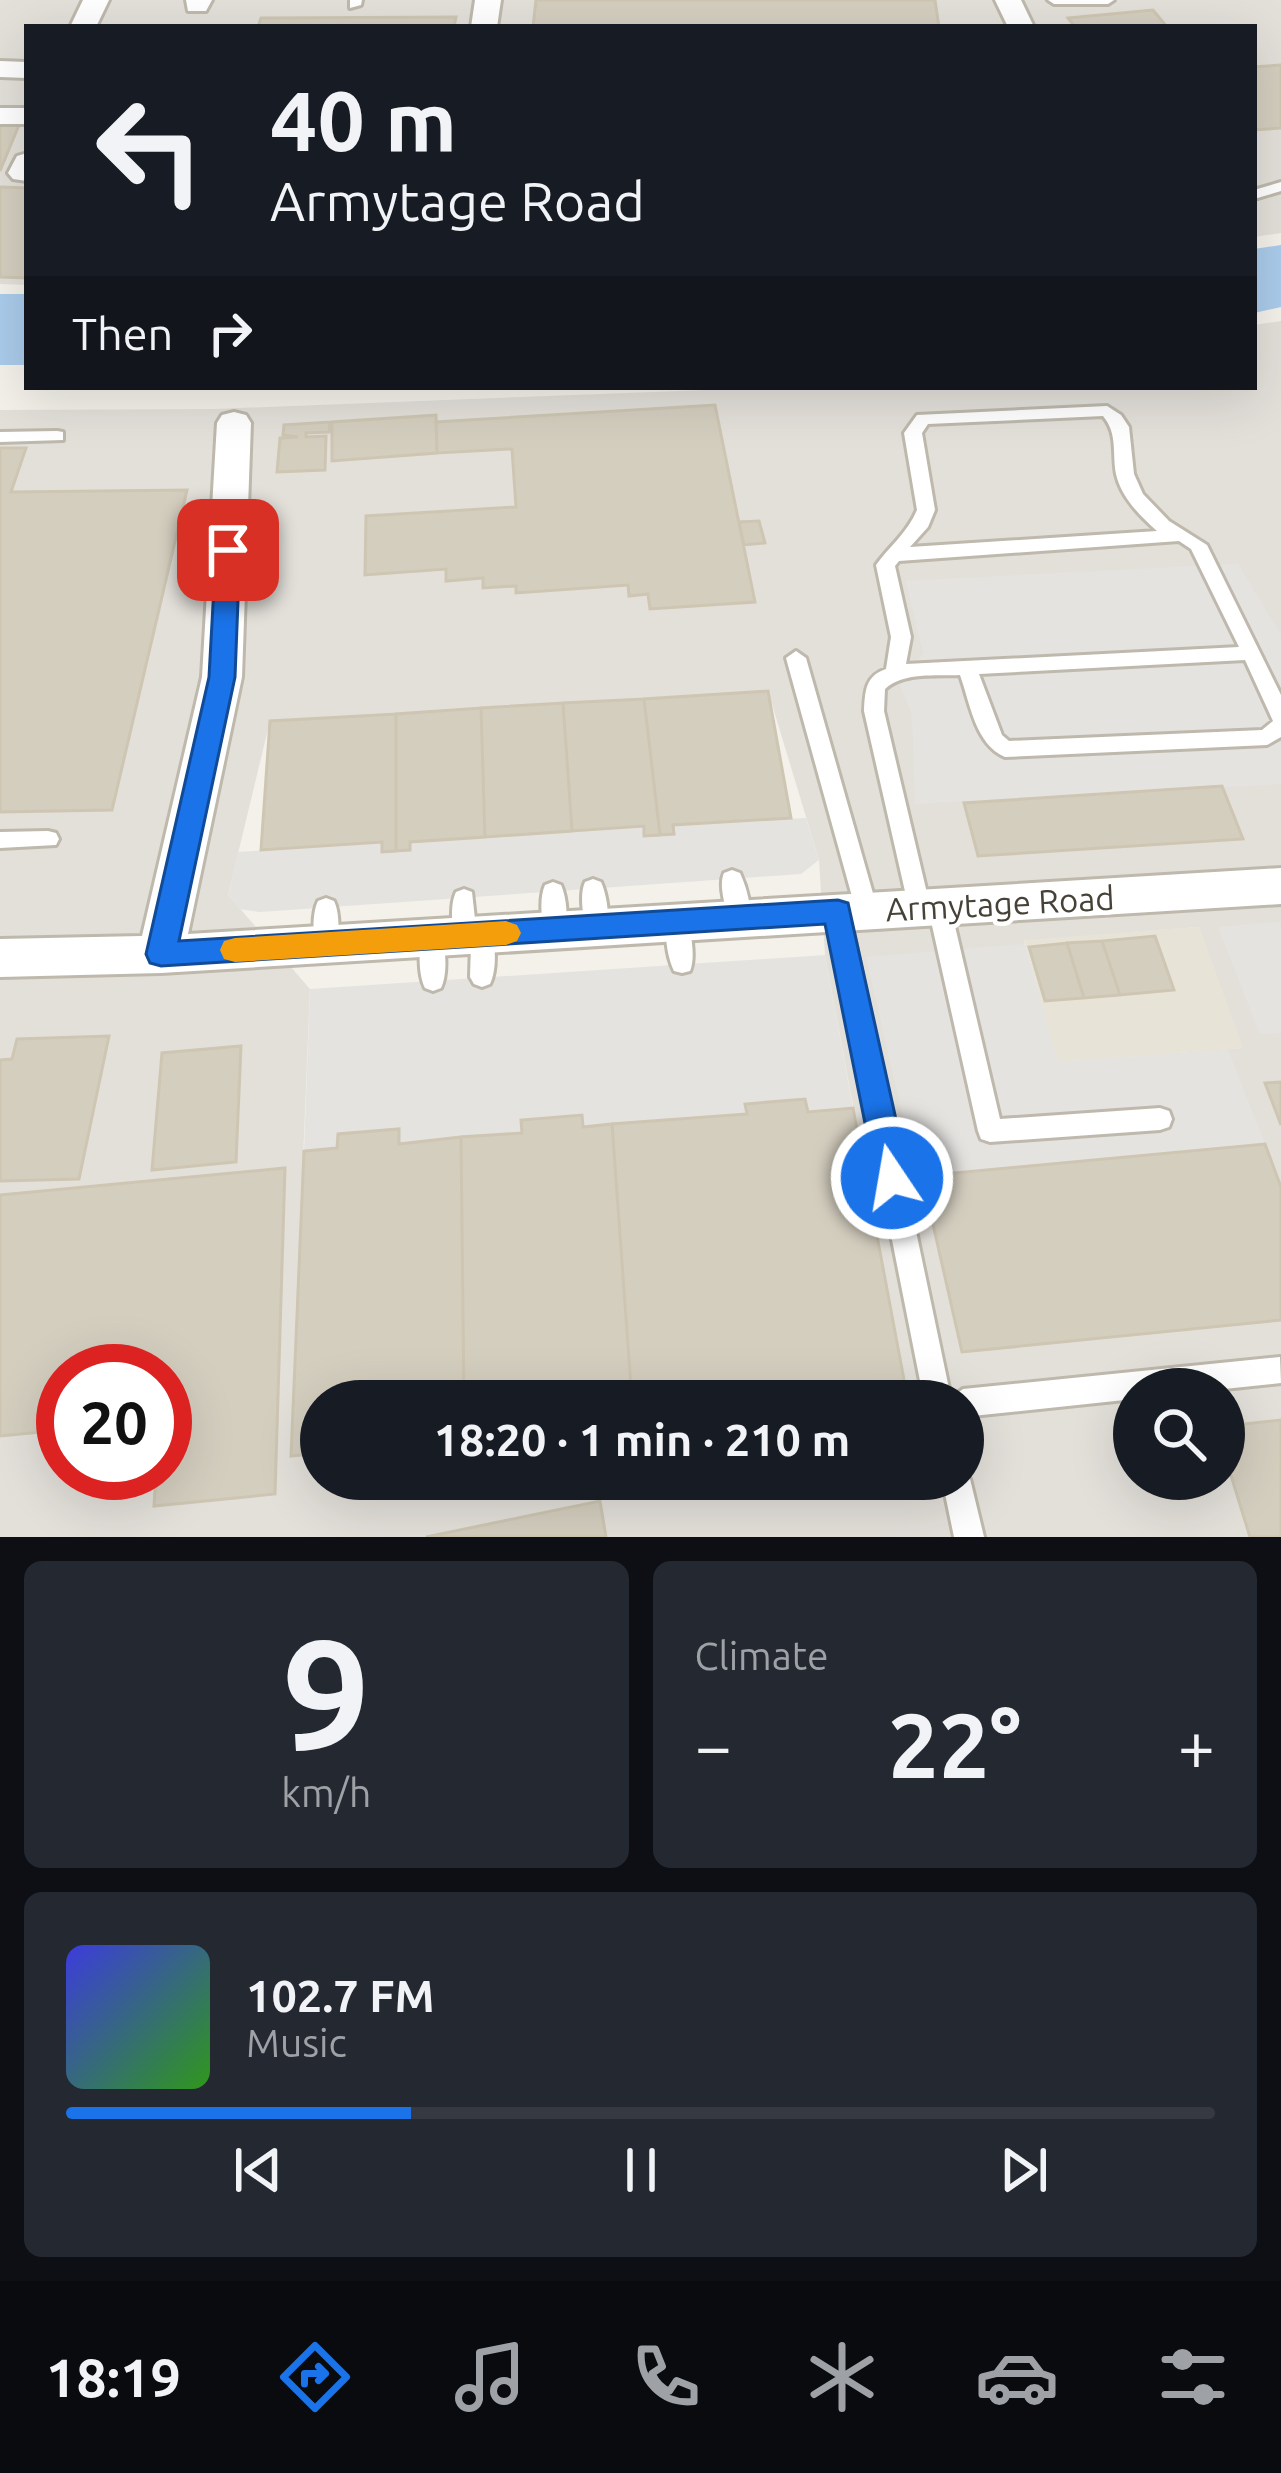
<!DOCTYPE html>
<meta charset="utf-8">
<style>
body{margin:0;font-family:Ubuntu,sans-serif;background:#242831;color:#f1f3f6;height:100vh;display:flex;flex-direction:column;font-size:45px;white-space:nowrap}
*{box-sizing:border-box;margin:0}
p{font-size:39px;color:#9ea1a6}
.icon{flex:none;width:66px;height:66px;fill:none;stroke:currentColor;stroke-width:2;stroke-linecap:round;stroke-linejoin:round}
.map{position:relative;height:1537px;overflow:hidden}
.side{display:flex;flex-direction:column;gap:24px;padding:24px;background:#0d0f14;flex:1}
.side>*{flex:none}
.guide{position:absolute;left:24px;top:24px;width:1233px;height:366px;border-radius:0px;box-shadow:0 12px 48px #0002;background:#171b24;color:#f1f3f6;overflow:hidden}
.buttons{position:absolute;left:1113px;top:1368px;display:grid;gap:24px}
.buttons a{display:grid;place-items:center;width:132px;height:132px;border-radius:50%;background:#171b24;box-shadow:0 12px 48px #0002;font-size:60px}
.speed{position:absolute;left:36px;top:1344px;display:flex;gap:24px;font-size:60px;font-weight:700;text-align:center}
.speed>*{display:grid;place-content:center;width:156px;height:156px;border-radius:50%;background:#171b24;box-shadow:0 12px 48px #0002;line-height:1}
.speed .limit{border:18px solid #d22;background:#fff;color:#111}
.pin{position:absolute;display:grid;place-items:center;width:102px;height:102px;color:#fff;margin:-51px;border-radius:24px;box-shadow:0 6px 18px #0006}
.me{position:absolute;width:132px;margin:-66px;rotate:348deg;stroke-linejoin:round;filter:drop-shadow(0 0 9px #0008)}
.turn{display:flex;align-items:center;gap:42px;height:252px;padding:0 48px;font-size:54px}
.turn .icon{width:156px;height:156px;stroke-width:2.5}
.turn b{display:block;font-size:84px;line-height:102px}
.then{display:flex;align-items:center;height:114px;padding:0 48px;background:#0003;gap:24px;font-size:45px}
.big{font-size:90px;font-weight:700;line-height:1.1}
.side .widget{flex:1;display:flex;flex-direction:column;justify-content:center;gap:18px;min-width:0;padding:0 42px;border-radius:18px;background:#242831}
.side .dial{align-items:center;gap:0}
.dial b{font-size:156px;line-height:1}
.song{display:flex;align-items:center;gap:36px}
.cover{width:144px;height:144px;border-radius:18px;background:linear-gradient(135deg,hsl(240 70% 55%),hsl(110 70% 35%))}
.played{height:12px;border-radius:6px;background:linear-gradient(90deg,#1a73e8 30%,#363941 30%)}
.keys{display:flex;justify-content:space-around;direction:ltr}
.heat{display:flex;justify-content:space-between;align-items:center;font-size:66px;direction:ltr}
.side .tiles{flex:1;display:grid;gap:24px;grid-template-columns:1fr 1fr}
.widget:last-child{grid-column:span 2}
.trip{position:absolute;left:300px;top:1380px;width:684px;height:120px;border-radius:60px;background:#171b24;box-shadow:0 12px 48px #0002;font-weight:700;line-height:120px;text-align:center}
.tab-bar{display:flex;height:192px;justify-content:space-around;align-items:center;background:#090b0e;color:#9ea1a6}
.tab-bar .icon{width:84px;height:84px}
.tab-bar .on{color:#1a73e8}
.tab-bar b{font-size:54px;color:#f1f3f6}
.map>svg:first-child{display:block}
.residential{fill:#e7e3d7}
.industrial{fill:#e3e0da;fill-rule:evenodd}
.parking{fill:#e5e3e0}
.water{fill:#aacbeb}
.building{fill:#d4cebf;stroke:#cec6b3;stroke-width:3}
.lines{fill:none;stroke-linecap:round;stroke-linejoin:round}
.service-casing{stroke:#beb9ac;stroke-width:6}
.minor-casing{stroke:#beb9ac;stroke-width:6}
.service{fill:#fff;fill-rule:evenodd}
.minor{fill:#fff;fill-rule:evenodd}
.route{fill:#1a73e8;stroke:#114b97;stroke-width:3}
.slow{fill:#f59e0b}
.labels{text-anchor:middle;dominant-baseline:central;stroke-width:9;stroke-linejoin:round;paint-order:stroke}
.street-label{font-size:33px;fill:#464238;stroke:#fff}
</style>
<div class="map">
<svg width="1281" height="1537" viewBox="0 0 1281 1537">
<rect width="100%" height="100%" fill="#f3f1e9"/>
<!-- residential -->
<path class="residential" d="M1199,927L1244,1048L1058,1062L1024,939Z"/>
<!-- industrial -->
<path class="industrial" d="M0,0H1281V233L1254,237V27H27V285L0,284Z
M1281,321V1537H0V410L213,409L781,387H1254V325ZM768,691L819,860L825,955L908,1401H963V1479H321V1453L291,1455L310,989L228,895L270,721ZM1199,927L1243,1048L1058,1062L1024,940ZM63,1371H165V1473H63ZM1134,1389H1224V1479H1134Z"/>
<!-- parking -->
<path class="parking" d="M1238,564L1281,635V784L915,804L912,715L900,685L923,653L906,581Z
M806,818L819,860L801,874L260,912L239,909L228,895L238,852L382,842L410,850V842L644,826V835L673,825Z
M1281,922V1033L1260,1034L1218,927Z
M1025,944L1058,1062L1228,1050L1265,1144L917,1177L866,957Z
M825,955L853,1108L808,1112L804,1099L746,1105L747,1114L583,1127L581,1115L522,1120V1133L399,1144L398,1129L338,1134L337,1148L304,1151L310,989Z"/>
<!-- water -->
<path class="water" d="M1281,245V307L1254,313V249Z
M0,294H27V365H0Z"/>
<!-- building -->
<path class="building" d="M536,0H935L939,27H533Z
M1153,10L1167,27H1075L1068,18Z
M456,17L454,27H258L261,18Z
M1281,65V128L1254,130V67Z
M0,125H19L0,171Z
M0,187L27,188V278L0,277Z
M715,405L755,602L650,609L648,594L629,596L628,585L516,593V586L483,588V578L446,581V569L365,575L366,516L516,507L512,449L437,453L436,422Z
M436,415L437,453L332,461V422Z
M330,422L329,432L306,433V437L326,436L325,470L277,472L280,438L298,437L283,435L284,425Z
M0,448H26L11,492L187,490L112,810L0,812Z
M759,521L765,543L744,545L739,522Z
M768,691L791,818L673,825L674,834L660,835L644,699Z
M644,699L660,835L644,836V826L572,831L563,703Z
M563,703L572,831L485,837L481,708Z
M481,708L485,837L410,842V850L396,851V714Z
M396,714V851L382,852V842L261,850L270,721Z
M1222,786L1243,839L978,856L964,803Z
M1155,936L1174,990L1120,995L1102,941Z
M1102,941L1120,995L1084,998L1067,943Z
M1067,943L1084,998L1045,1001L1029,947Z
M109,1036L79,1179L0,1181V1060L12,1059L17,1039Z
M241,1046L236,1162L152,1170L162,1053Z
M1281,1082V1125L1265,1083Z
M805,1099L808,1112L853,1108L908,1401H632L612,1124L747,1114L745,1104Z
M582,1115L583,1127L612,1124L632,1401H464L461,1137L522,1133L521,1120Z
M399,1129V1144L461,1137L464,1401H321V1453L291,1456L304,1151L337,1148L338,1134Z
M1265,1144L1281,1187V1320L962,1352L922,1176Z
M285,1168L275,1494L154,1506L156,1473H165V1371H63V1430L0,1436V1195Z
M1281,1420V1537H1250L1224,1453V1426Z
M600,1501L606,1537H426Z"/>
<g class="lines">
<!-- service casing -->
<g class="service-casing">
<path id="service" d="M350,0H362L361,5L350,8Z
M1048,0H1114L1108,4H1054Z
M1281,182V191L1254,199V190Z
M1107,406L1121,415L1129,427L1134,474L1143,494L1169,521L1207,545L1281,695V737L1267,745L1005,757C975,744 970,703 960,675C936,676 903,672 885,689L884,711L930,906L940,900L948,903L951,909L1000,1119L1160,1108L1169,1111L1172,1119L1169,1127L1160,1130L990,1142L981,1139L978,1131L929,912L920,918L912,915L909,909L864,711C865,692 865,676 886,669L891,637L876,565C888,548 908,532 917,510L904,433L917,415ZM1103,416C1118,434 1112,452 1116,474C1121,497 1140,516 1157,531L910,547L928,527L935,510L922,433L928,424ZM1179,541L1191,549L1239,647L906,664L911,637L895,566L899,561ZM1245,660L1273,721L1262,730L1009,741L1002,735L979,674Z
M57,431L63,432V440L0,442V432Z
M796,651L806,658L878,911L875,917L867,920L859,917L856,911L786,658Z
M48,831L56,833L59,839L56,845L0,848V832Z
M732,870L740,873C746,886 754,911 748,924L740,927L732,924C726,911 718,886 724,873Z
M593,879L601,882C607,895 611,921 605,933L597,936L589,933C583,921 579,895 585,882Z
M553,882L561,885C567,898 569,924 563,936L555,939L547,936C541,924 539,898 545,885Z
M464,889L472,892L476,928L490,929C496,942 497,970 490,984L482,987L474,984L470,977L471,943L457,942C451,930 450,904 456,892Z
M326,898L334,901C340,913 340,939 334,952L326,954L318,952C312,939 312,913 318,901Z
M838,903L846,906L849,912L951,1398L963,1389L1280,1357L1281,1383L1224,1389H1134V1399L963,1417V1401H924L827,912L830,906Z
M677,913L685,916C691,929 696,957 690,971L682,973L674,971C667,957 663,930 669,916Z
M432,929L440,931C446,946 448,974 441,988L433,991L425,988C418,974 418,946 424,931Z
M963,1468L970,1479L984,1537H954L942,1479H963Z"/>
</g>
<!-- minor casing -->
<g class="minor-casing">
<path id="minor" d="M83,0H109L96,27H70Z
M186,0H212L206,11H188Z
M475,0H501L497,27H471Z
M995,0H1021L1034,27H1008Z
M0,61L27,62V78L0,77Z
M0,108H27V124H0Z
M27,153V181L13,179L8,173L17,156Z
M234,412L246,415L251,423L242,677L188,934L1281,868V904L161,973L0,977V939L142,936L202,677L217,423L222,415Z"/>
</g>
<!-- service -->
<use href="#service" class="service"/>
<!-- minor -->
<use href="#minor" class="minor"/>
</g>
<!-- route -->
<path class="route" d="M228,542L240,550L235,677L179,941L838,900L848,903L909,1178L904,1189L892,1193L881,1189L876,1178L825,924L161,966L150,963L146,954L209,677L216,550Z"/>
<!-- slow -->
<path class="slow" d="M506,921L517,925L521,933L517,941L506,945L235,962L224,959L220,950L224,941L235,938Z"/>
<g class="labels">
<!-- street labels -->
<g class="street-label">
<text transform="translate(1000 903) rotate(-3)">Armytage Road</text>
</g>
</g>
</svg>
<div class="buttons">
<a><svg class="icon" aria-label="search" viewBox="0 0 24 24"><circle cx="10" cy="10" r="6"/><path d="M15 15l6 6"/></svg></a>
</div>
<div class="speed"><div class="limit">20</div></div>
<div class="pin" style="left:228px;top:550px;background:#d93025"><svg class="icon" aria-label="arrive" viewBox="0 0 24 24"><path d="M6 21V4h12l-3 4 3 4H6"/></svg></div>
<svg class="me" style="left:892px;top:1178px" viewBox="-20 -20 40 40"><circle r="17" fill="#1a73e8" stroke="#fff" stroke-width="3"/><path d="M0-11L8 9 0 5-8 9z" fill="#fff"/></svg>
<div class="trip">18:20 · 1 min · 210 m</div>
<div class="guide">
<div class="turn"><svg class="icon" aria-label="left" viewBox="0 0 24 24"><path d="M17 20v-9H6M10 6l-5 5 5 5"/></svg><div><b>40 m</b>Armytage Road</div></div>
<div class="then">Then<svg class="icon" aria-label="right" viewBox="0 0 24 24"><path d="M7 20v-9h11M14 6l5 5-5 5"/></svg></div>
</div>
</div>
<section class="side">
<div class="tiles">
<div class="widget dial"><b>9</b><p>km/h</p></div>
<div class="widget"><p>Climate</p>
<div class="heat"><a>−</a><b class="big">22°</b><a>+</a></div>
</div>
<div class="widget">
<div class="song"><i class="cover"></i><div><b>102.7 FM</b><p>Music</p></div></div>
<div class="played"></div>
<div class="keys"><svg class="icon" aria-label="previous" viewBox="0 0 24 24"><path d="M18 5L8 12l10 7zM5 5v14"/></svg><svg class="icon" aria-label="pause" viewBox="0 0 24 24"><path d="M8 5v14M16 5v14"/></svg><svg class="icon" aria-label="next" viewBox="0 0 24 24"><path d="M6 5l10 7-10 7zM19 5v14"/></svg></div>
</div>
</div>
</section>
<nav class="tab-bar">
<b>18:19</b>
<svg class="icon on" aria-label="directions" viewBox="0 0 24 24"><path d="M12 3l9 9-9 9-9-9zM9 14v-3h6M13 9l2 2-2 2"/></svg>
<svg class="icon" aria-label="music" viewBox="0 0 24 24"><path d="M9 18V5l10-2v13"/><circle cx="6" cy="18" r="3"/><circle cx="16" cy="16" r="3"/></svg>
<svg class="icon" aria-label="phone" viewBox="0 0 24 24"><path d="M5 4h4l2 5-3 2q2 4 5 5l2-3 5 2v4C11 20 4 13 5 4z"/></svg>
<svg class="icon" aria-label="climate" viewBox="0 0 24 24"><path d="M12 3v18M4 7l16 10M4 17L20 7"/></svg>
<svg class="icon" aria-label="car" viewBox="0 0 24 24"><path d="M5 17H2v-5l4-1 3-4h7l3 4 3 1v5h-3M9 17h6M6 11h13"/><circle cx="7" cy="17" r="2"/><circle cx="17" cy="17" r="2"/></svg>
<svg class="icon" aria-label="filters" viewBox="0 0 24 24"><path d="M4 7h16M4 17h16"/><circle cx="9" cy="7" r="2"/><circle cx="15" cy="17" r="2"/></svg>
</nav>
